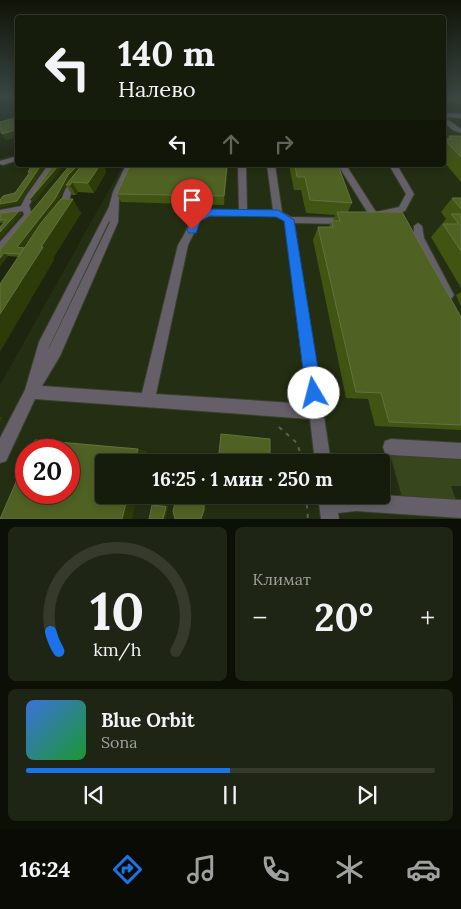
<!DOCTYPE html>
<html lang="ru">
<meta charset="utf-8">
<style>
body{margin:0;font-family:Lora,serif;background:#1f2514;color:#f1f3f6;height:100vh;display:flex;flex-direction:column;font-size:19px;white-space:nowrap}
*{box-sizing:border-box;margin:0}
p{font-size:16px;color:#9ea19d}
.icon{flex:none;width:28px;height:28px;fill:none;stroke:currentColor;stroke-width:2;stroke-linecap:round;stroke-linejoin:round}
.map{position:relative;height:519px;overflow:hidden}
.side{display:flex;flex-direction:column;gap:8px;padding:8px;background:#0c0f06;flex:1}
.side>*{flex:none}
.guide{position:absolute;left:15px;top:15px;width:431px;height:152px;border-radius:5px;box-shadow:0 2px 8px #0003,0 0 0 1px #353a2c;background:#161c0b;color:#f1f3f6;overflow:hidden}
.speed{position:absolute;left:15px;top:439px;display:flex;gap:10px;font-size:25px;font-weight:700;text-align:center}
.speed>*{display:grid;place-content:center;width:65px;height:65px;border-radius:50%;background:#161c0b;box-shadow:0 2px 8px #0003,0 0 0 1px #353a2c;line-height:1}
.speed .limit{border:8px solid #d22;background:#fff;color:#111}
.pin{position:absolute;display:grid;place-items:center;width:42px;height:42px;color:#fff;margin:-51px -21px;border-radius:50% 50% 50% 0;rotate:-45deg;box-shadow:0 0 5px #0007}
.pin .icon{rotate:45deg}
.me{position:absolute;width:55px;margin:-28px;rotate:352deg;stroke-linejoin:round;filter:drop-shadow(0 0 4px #0008)}
.turn{display:flex;align-items:center;gap:18px;height:105px;padding:0 20px;font-size:22px}
.turn .icon{width:65px;height:65px;stroke-width:2.5}
.turn b{display:block;font-size:35px;line-height:42px}
.lanes{display:flex;align-items:center;height:48px;padding:0 20px;background:#0003;justify-content:center;gap:25px;direction:ltr}
.lanes .off{opacity:.35}
.big{font-size:38px;font-weight:800;line-height:1.1}
.side .card{flex:1;display:flex;flex-direction:column;justify-content:center;gap:8px;min-width:0;padding:0 18px;border-radius:8px;background:#1f2514}
.side .dial{align-items:center;gap:0}
.dial svg{height:130px;overflow:visible;fill:none;stroke:#353a2c;stroke-width:7;stroke-linecap:round;text-anchor:middle}
.dial text{fill:#f1f3f6;stroke:none}
.song{display:flex;align-items:center;gap:15px}
.cover{width:60px;height:60px;border-radius:8px;background:linear-gradient(135deg,hsl(220 70% 55%),hsl(130 70% 35%))}
.played{height:5px;border-radius:2px;background:linear-gradient(90deg,#1a73e8 50%,#353a2c 50%)}
.keys{display:flex;justify-content:space-around;direction:ltr}
.heat{display:flex;justify-content:space-between;align-items:center;font-size:28px;direction:ltr}
.side .tiles{flex:1;display:grid;gap:8px;grid-template-columns:1fr 1fr}
.card:last-child{grid-column:span 2}
.trip{position:absolute;left:95px;top:454px;width:295px;height:50px;border-radius:5px;background:#161c0b;box-shadow:0 2px 8px #0003,0 0 0 1px #353a2c;font-weight:800;line-height:50px;text-align:center}
.dock{display:flex;height:80px;justify-content:space-around;align-items:center;background:#090b04;color:#9ea19d}
.dock .icon{width:35px;height:35px}
.dock .current{color:#1a73e8}
.dock b{font-size:22px;color:#f1f3f6}
.map>svg:first-child{display:block}
.built{fill:#242e12;fill-rule:evenodd}
.green{fill:#38461d}
.lines{fill:none;stroke-linecap:round;stroke-linejoin:round}
.minor-casing{stroke:#39412c;stroke-width:2}
.path{stroke:#5a614e;stroke-width:2;stroke-dasharray:4 5.5;stroke-linecap:butt}
.minor{fill:#655f69;fill-rule:evenodd}
.wall{fill:#415411;fill-rule:evenodd}
.shaded-wall{fill:#2c3b08}
.building{fill:#506124;stroke:#64733e}
.route{fill:#1a73e8;stroke:#114b97}
</style>
<div class="map">
<svg width="461" height="519" viewBox="0 0 461 519">
<rect width="100%" height="100%" fill="#1d250f"/>
<!-- built -->
<path class="built" d="M444,97H461V519H0V385L123,165H444ZM26,450H69V492H26ZM104,462H381V495H104Z
M17,153L18,165H80L0,266V228L3,224H0V158Z"/>
<!-- green -->
<path class="green" d="M390,455L461,459V486H451L456,500L402,497Z"/>
<g class="lines">
<!-- minor casing -->
<g class="minor-casing">
<path id="minor" d="M444,113L461,114V118L444,117Z
M444,117L461,129V133L453,130L444,122Z
M18,156V160L3,165L0,164V161Z
M48,165H56L29,205L32,215L3,252L0,253V242L24,215L23,211L0,216V210L21,206L26,196Z
M85,165H94L80,177L74,185L65,212H59L58,210C64,191 69,177 85,165Z
M126,165H134L119,199L118,222L60,356L42,386L142,393L178,245C184,236 188,226 193,217L208,210H239L238,165H246L247,210H273L267,165H275L282,212L291,217L346,218L350,221L346,224L294,223L331,462H315L310,419L35,399L6,461L0,463V438L25,390L39,342L109,207L113,192ZM209,216H276L285,221L308,404L156,394L188,245L200,221ZM109,221L110,222L48,350L49,347Z
M338,165H346L376,212L399,207L406,194L389,165H397L414,194L405,211L374,219L371,218Z
M418,223L422,226L424,238L454,295L452,298L448,300L444,298L414,238V226Z
M391,439L461,443V459L391,455L385,453L383,447L385,441Z
M318,495H381L461,500V518L356,511L338,513L339,519H321Z"/>
</g>
<!-- path -->
<path class="path" d="M279,427L297,443L303,462
M306,495L308,519"/>
<!-- minor -->
<use href="#minor" class="minor"/>
</g>
<!-- wall -->
<path class="wall" d="M444,97H461V104L444,100Z
M449,136H461V182L444,162V139H447Z
M70,165H104L106,172L94,193L78,192L76,195H72L66,185L58,201L81,213L53,258L54,260L8,256L0,266V250ZM78,170L68,183L70,178ZM37,229L25,248L23,247Z
M228,165L224,205L121,202L117,194Z
M289,165H338L352,203L348,212L461,317V430L375,426L368,399L346,398L313,240L318,227H329L331,221H333L335,215L306,213L301,190H294Z
M452,198H461V288L431,237L446,219L441,212Z
M0,213L22,214L3,223H0Z
M461,292V307L456,295Z
M155,504L168,506L165,519L152,505Z"/>
<!-- shaded-wall -->
<path class="shaded-wall" d="M18,129V137L6,140L2,134Z
M41,165H46L20,204L0,208V204L17,201Z
M59,165H65L33,203L30,199Z
M78,165H83L70,178L58,203L20,251L17,247L68,175Z
M100,165H104L106,172L94,193L88,183Z
M227,165H228L224,205V196Z
M72,182L78,192L76,195L70,185Z
M73,199L81,213L53,258L54,260L0,352V314L41,247Z
M19,211L22,214L0,239V232Z
M4,253L8,256L0,266V258Z
M0,417H3L0,423Z
M138,449L147,451L144,462H135Z
M128,495H137L132,519H122Z
M200,495H203L205,500L206,508L201,519Z
M168,506L165,519H163L166,507Z"/>
<!-- building -->
<path class="building" d="M18,117V129L2,134L0,130V122Z
M449,136H461V157L444,139H452Z
M32,165H41L17,201L0,204V200L3,196L15,193L30,172H28Z
M53,165H59L30,199Z
M70,165H78L68,175L55,199L17,247L24,248L20,254L4,253L0,258V250Z
M82,165H100L88,183L72,182L70,185H66Z
M130,165H227L224,196L117,194Z
M295,165H338L352,203L310,200L305,177H297Z
M452,198H461V209Z
M61,199H73L41,247H43L0,314V284L41,223Z
M19,211L0,232V227L6,220H0V213Z
M337,212H402L461,317V425L389,422L381,393L356,392L318,227H333L331,221H340Z
M451,214H461V251L443,224H459Z
M221,434L270,439V462H218Z
M35,440L138,449L135,462H104V495H128L122,519H0L26,459V492H69V450H30Z
M180,495H200L204,502V510L201,519H175L173,511L176,499Z
M152,505L166,507L163,519H149Z"/>
<!-- sky -->
<linearGradient id="sky" x2="0" y2="1"><stop stop-color="#101408"/><stop offset="0.57" stop-color="#3a4642"/><stop offset="1" stop-color="#3a4642" stop-opacity="0"/></linearGradient>
<rect width="461" height="170" fill="url(#sky)"/>
<!-- route -->
<path class="route" d="M208,209L278,210L294,220L322,393L319,399L314,401L308,399L306,393L284,221L276,217L210,216L200,221L196,233H189L187,230L192,217Z"/>
</svg>
<div class="speed"><div class="limit">20</div></div>
<div class="pin" style="left:192px;top:230px;background:#d93025"><svg class="icon" aria-label="arrive" viewBox="0 0 24 24"><path d="M6 21V4h12l-3 4 3 4H6"/></svg></div>
<svg class="me" style="left:314px;top:393px" viewBox="-20 -20 40 40"><circle r="19" fill="#fff"/><path d="M0-13L10 11 0 6-10 11z" fill="#1a73e8"/></svg>
<div class="trip">16:25 · 1 мин · 250 m</div>
<div class="guide">
<div class="turn"><svg class="icon" aria-label="left" viewBox="0 0 24 24"><path d="M17 20v-9H6M10 6l-5 5 5 5"/></svg><div><b>140 m</b>Налево</div></div>
<div class="lanes"><svg class="icon" aria-label="left" viewBox="0 0 24 24"><path d="M17 20v-9H6M10 6l-5 5 5 5"/></svg><svg class="icon off" aria-label="ahead" viewBox="0 0 24 24"><path d="M12 20V5M6 11l6-6 6 6"/></svg><svg class="icon off" aria-label="right" viewBox="0 0 24 24"><path d="M7 20v-9h11M14 6l5 5-5 5"/></svg></div>
</div>
</div>
<section class="side">
<div class="tiles">
<div class="card dial"><svg viewBox="0 0 100 80">
<path d="M14 69A42 42 0 1 1 86 69"/>
<path d="M14 69A42 42 0 0 1 9 57" stroke="#1a73e8"/>
<text x="50" y="56" font-size="32" font-weight="700">10</text>
<text x="50" y="72" font-size="11">km/h</text>
</svg></div>
<div class="card"><p>Климат</p>
<div class="heat"><a>−</a><b class="big">20°</b><a>+</a></div>
</div>
<div class="card">
<div class="song"><i class="cover"></i><div><b>Blue Orbit</b><p>Sona</p></div></div>
<div class="played"></div>
<div class="keys"><svg class="icon" aria-label="previous" viewBox="0 0 24 24"><path d="M18 5L8 12l10 7zM5 5v14"/></svg><svg class="icon" aria-label="pause" viewBox="0 0 24 24"><path d="M8 5v14M16 5v14"/></svg><svg class="icon" aria-label="next" viewBox="0 0 24 24"><path d="M6 5l10 7-10 7zM19 5v14"/></svg></div>
</div>
</div>
</section>
<nav class="dock">
<b>16:24</b>
<svg class="icon current" aria-label="directions" viewBox="0 0 24 24"><path d="M12 3l9 9-9 9-9-9zM9 14v-3h6M13 9l2 2-2 2"/></svg>
<svg class="icon" aria-label="music" viewBox="0 0 24 24"><path d="M9 18V5l10-2v13"/><circle cx="6" cy="18" r="3"/><circle cx="16" cy="16" r="3"/></svg>
<svg class="icon" aria-label="phone" viewBox="0 0 24 24"><path d="M5 4h4l2 5-3 2q2 4 5 5l2-3 5 2v4C11 20 4 13 5 4z"/></svg>
<svg class="icon" aria-label="climate" viewBox="0 0 24 24"><path d="M12 3v18M4 7l16 10M4 17L20 7"/></svg>
<svg class="icon" aria-label="car" viewBox="0 0 24 24"><path d="M5 17H2v-5l4-1 3-4h7l3 4 3 1v5h-3M9 17h6M6 11h13"/><circle cx="7" cy="17" r="2"/><circle cx="17" cy="17" r="2"/></svg>
</nav>
